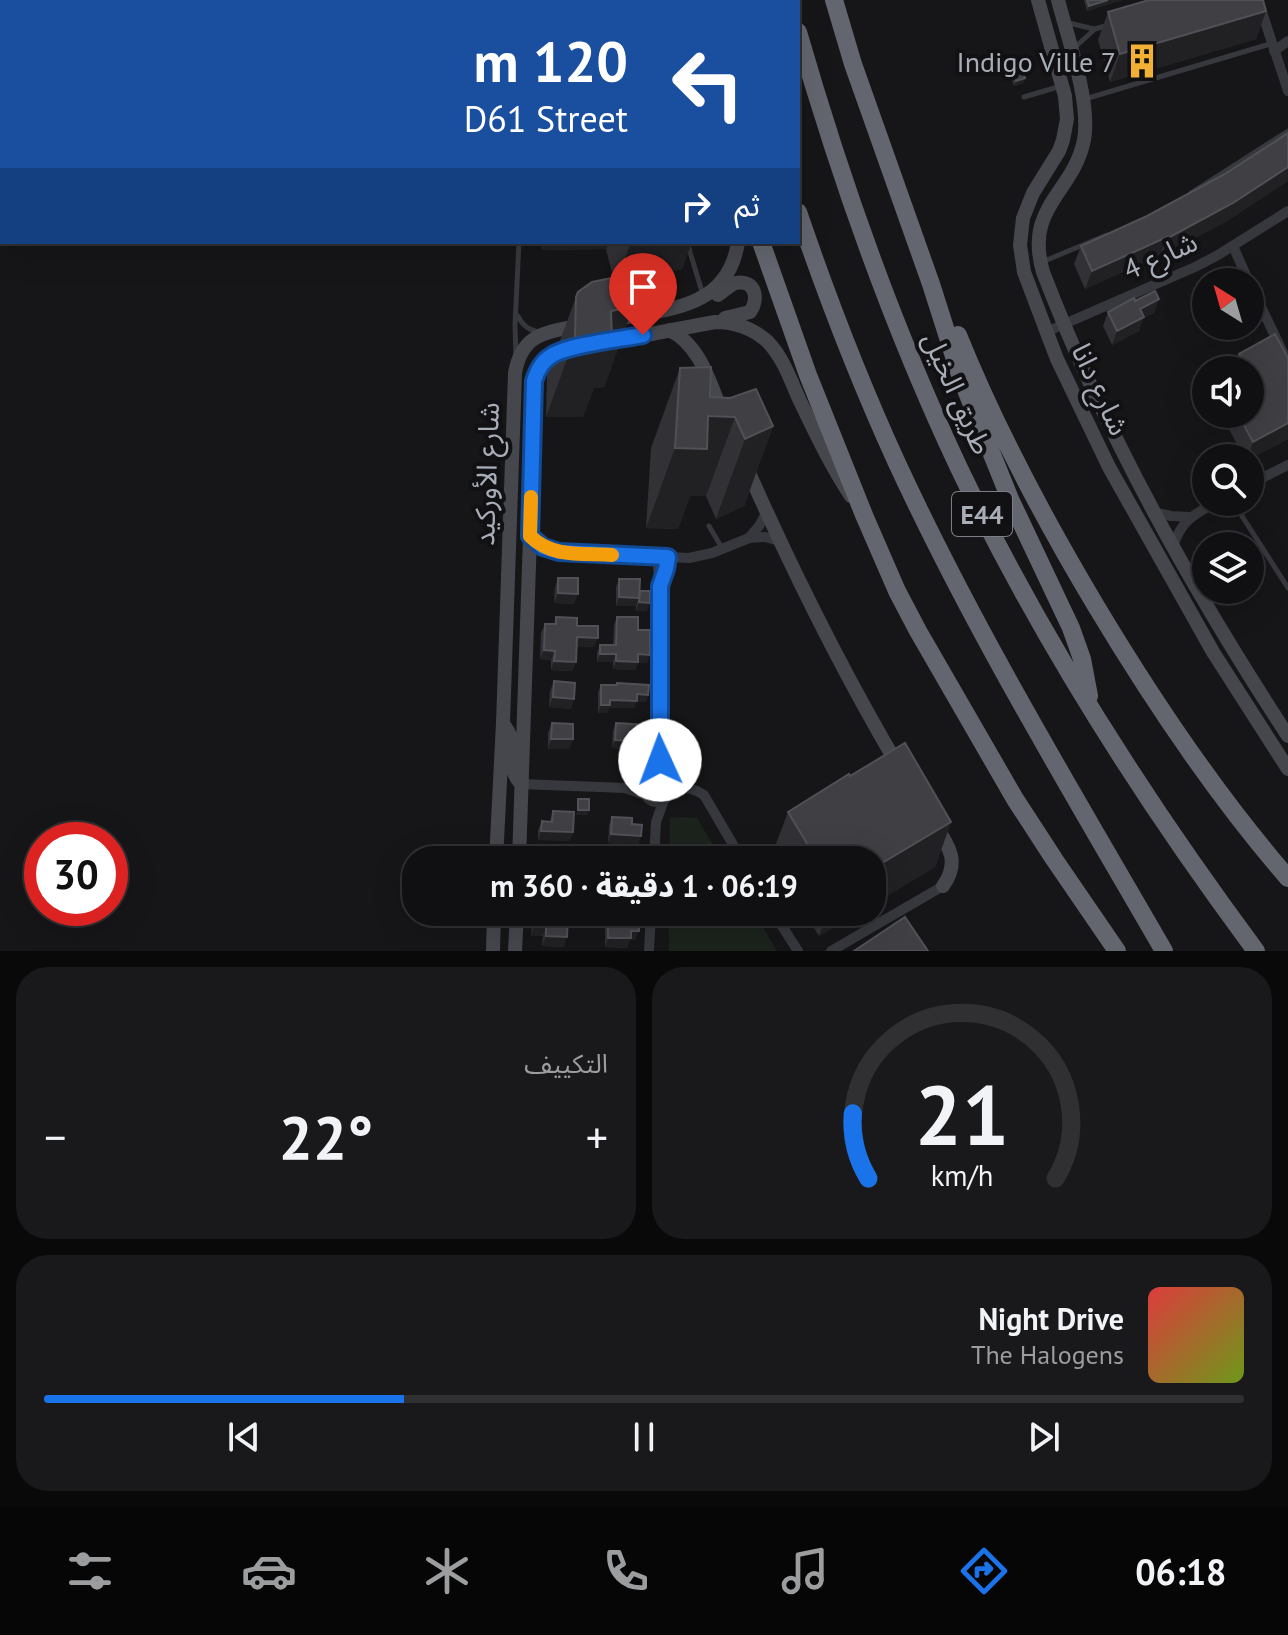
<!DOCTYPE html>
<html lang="ar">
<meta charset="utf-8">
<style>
body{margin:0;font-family:"PT Sans","Noto Sans Arabic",sans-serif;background:#19191b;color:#f1f3f6;direction:rtl;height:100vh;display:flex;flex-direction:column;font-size:30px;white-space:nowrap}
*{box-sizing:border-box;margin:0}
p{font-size:26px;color:#9c9d9f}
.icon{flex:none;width:44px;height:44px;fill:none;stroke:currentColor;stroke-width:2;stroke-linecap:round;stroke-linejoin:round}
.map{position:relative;height:951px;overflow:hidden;direction:ltr}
.drawer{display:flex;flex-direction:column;gap:16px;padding:16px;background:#09090a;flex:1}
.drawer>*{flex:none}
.hud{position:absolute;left:0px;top:0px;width:800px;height:244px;box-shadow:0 8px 32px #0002,0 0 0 2px #303032;direction:rtl;background:#1a4fa0;color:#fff;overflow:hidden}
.needle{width:52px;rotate:323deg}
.buttons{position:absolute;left:1192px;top:268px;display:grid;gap:16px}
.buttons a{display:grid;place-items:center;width:72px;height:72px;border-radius:50%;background:#101012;box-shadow:0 8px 32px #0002,0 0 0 2px #303032;font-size:40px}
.speed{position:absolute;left:24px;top:822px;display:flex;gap:16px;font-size:40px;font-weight:700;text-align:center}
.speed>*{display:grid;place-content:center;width:104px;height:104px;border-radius:50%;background:#101012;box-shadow:0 8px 32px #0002,0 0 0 2px #303032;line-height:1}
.speed .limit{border:12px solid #d22;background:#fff;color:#111}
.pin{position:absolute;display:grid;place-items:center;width:68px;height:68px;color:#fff;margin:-82px -34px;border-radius:50% 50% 50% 0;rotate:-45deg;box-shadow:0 0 8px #0007}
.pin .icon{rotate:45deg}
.me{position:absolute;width:88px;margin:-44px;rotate:358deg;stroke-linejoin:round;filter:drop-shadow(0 0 6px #0008)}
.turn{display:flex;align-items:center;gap:28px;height:168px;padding:0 40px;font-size:36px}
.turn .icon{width:104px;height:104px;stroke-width:2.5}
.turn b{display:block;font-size:56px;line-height:68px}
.then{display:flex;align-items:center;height:76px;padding:0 40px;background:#0003;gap:16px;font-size:30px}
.big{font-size:60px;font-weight:800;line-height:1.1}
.drawer .widget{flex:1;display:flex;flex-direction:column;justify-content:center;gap:12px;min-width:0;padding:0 28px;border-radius:32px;background:#19191b}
.drawer .dial{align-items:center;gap:0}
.dial svg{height:208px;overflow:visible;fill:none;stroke:#303032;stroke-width:7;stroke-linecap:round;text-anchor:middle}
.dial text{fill:#f1f3f6;stroke:none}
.song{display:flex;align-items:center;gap:24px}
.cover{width:96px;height:96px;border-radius:12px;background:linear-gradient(135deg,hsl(0 70% 55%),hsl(80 70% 35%))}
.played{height:8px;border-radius:4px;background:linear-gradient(90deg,#1a73e8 30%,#303032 30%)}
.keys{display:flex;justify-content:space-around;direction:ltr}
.heat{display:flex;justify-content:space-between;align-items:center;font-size:44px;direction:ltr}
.drawer .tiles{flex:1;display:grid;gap:16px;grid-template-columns:1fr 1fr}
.widget:last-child{grid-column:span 2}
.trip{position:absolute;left:402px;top:846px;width:484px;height:80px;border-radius:32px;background:#101012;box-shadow:0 8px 32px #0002,0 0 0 2px #303032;font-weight:800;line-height:80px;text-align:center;direction:rtl}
.tab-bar{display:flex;height:128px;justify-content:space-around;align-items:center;background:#060607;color:#9c9d9f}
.tab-bar .icon{width:56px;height:56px}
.tab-bar .active{color:#1a73e8}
.tab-bar b{font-size:36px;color:#f1f3f6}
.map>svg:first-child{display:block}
.green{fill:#1c231d}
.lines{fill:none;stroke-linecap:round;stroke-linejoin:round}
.lane{stroke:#37383d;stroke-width:5}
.street{stroke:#37383d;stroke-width:10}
.secondary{stroke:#45474d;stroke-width:14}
.highway{stroke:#63666e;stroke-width:18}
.wall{fill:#323236}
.shaded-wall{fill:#212124}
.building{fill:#3f3f44;stroke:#4f5156;stroke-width:2}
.route-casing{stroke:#114b97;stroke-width:20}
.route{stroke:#1a73e8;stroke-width:14}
.slow{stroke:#f59e0b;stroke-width:14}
.labels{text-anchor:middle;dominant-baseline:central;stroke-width:8;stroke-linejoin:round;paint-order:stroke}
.shield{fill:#111113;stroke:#7b7e86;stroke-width:2}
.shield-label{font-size:26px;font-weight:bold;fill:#a8adb8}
.poi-label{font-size:28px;fill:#a8adb8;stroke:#111113;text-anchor:end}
.street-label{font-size:28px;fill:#a8adb8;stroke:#111113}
</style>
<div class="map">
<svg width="1288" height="951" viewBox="0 0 1288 951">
<rect width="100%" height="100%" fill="#161618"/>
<!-- green -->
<path class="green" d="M670,817L697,818L722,860H670Z
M669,912H754L777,951H669Z"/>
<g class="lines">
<!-- lane -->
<path class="lane" d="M525,0V2
M613,0V2
M1069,23L1094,29
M1074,48L1095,29L1109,25
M1024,97L1061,86
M1085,99L1270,44
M1191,193L1288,131
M687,242L703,295
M1042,262L1107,235
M518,316C522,325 530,331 541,332
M516,356L515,325L519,242
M1233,502L1288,588
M709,526L722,548"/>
<!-- street -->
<path class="street" d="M1258,0L1288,91
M1274,51L1288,41
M1233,246L1249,282
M1250,284L1288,363
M1046,332L1195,267L1218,255L1288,211
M1250,484L1288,465
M1153,512L1171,516L1189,517
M530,536L543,547L559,552L689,558L712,553L749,538L765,537L780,541
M749,538L759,526L767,512
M1173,546C1182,520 1193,515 1216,502
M657,557L660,586L659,754L665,779
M660,586L666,569L668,557
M644 789a13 13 0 1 1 26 0a13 13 0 1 1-26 0Z
M668,782L697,791L704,795L742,860
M521,784L625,788L645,795
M654,860L656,822L664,800
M773,912L798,951
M649,951L651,912
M831,951L943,886"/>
<!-- secondary -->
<path class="secondary" d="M1038,0L1065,96L1067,119L1063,140L1059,151L1033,193L1023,218L1020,245L1024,272L1057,359L1109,467L1213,652L1288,769
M1058,0C1068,39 1091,102 1084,140C1073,194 1024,206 1043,272C1106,436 1192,589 1288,736
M718,295C724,291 730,284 736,283C756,279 759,300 750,312L725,318
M611,320C666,309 728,310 738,242
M669,330C701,345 710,384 723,415
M603,343L715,322C734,322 752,328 767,341C783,357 791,381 800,401C816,434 831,466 851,496
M746,466C792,570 842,671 900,769
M503,724C521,744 503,765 521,784
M934,824C948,845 961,861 943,886
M496,860L503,723L515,373C522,332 548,332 583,325
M519,860L530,536L534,381C539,362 551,353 570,349
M493,951L494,912
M515,951L517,912"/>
<!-- highway -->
<path class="highway" d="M689,0L690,2
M731,0V2
M789,0L790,2
M834,0L853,64L931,284L960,375L1010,499L1071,628L1082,659L1089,696
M798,32C841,181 893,328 959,468C1041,639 1143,799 1256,951
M798,212C827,297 859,380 896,461C974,630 1071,790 1164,951
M761,242L808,375L864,515L897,591L918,631L1015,799L1054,859L1117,951
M958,335C996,429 1044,519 1096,606C1153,701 1215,794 1288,878"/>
</g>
<!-- wall -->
<path class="wall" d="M1084,0H1122L1087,11Z
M1266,11L1256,39L1110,82L1098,40L1108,12Z
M1012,71L1025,78L1023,83L1014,86L1010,76Z
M1288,133V181L1227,221L1161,256L1160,255L1085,289L1074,264L1081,246L1147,216L1225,174Z
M542,242H692L682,269L628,283L633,307L604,387L594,388L583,417H546L547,376L576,297L613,277L606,249L542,250Z
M1159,299L1154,313L1143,318L1139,331L1112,345L1103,326L1108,312L1135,301Z
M1239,354L1288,358V439L1250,459V458H1244L1229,429L1234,414H1250V370H1233Z
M680,368L710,397L773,426L744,506L716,519L706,496H690L678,529L646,528L651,448Z
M558,578L574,604L554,603L555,587Z
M619,579L639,591L647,611H636V606H616V587Z
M556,617L577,626L594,647L576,646V662L572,671L551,670V660L540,659L541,633L545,624H554Z
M617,617L638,630L647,663H638L635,670L613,669V662H597V653L600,645H613L614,625Z
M554,681L574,699L571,709L549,707L550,691Z
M601,685L648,695L646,702H636L634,708H609L607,713H598V692Z
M552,723L573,739L569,749H548V733Z
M616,723L644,744L635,743L633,750L612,748L613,731Z
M553,811L573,832L570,841L538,840V830L542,821H550Z
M788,812L951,822L935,867L872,905V860H773L771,857Z
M612,817L632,824L638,845L608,843L609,825Z
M533,912H568L564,947L542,946L543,936H531Z
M605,912H639L635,940H630L627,948L605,947Z
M804,912H860L819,936Z"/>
<!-- shaded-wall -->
<path class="shaded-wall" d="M1108,0H1122L1087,11L1089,6Z
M1266,11L1256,39L1110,82L1120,54Z
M1025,78L1023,83L1014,86L1016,81Z
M1288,167V181L1227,221L1161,256L1168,238Z
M1167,237L1160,255L1085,289L1092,271Z
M545,242H609L606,249L542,250Z
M642,242H692L682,269L615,286L630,245Z
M1159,299L1154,313L1143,318L1139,331L1112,345L1117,331L1140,309Z
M633,307L604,387L594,388L583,417H546L575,337L611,311Z
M708,416L735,417L706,496H690L678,529L646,528L675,448Z
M1288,423V439L1250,459V458H1248L1253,442Z
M773,426L744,506L716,519L745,439Z
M558,593L578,594L574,604L554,603Z
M619,597L639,598L636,606H616Z
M639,602L650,603L647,611H636Z
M577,637L598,638L594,647L573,646Z
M544,650L555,651L551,660L540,659Z
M600,654H616L613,662H597Z
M638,654L650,655L647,663H638L635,670L613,669L616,661Z
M554,661L576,662L572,671L551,670Z
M637,694L648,695L646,702H636L634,708H609L607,713H598L601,705L610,700Z
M553,697L574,699L571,709L549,707Z
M636,734L647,735L644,744L635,743L633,750L612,748L615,740Z
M551,739H573L569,749H548Z
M578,810H589L587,815H576Z
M951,822L935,867L872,905V869Z
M541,831L573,832L570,841L538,840Z
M611,834L641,836L638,845L608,843Z
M828,912H860L819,936Z
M534,926L546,927L543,936H531Z
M631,931H639L635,940H630L627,948L605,947L608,938Z
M546,936L567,937L564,947L542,946Z"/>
<!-- building -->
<path class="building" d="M1087,0H1108L1089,6Z
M1149,0H1263L1266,11L1120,54L1108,12Z
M1022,68L1025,78L1016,81L1012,71Z
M1288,133V167L1233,203L1168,238L1167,237L1092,271L1081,246L1147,216L1225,174Z
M629,242H642L630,245Z
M626,275L633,307L611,311L612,338L575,337L576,297L578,292L592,282Z
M1155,291L1159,299L1140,309L1144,317L1117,331L1108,312L1134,298L1135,301Z
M1275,334L1288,358V423L1253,442L1238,414H1250V402L1262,396L1250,374V370H1248L1239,354Z
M711,367L710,397L730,398L756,389L773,426L745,439L735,417L708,416L707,449L675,448L680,368Z
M558,578H578V594L558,593Z
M619,579H640L639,598L619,597Z
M640,591H650V603L639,602Z
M556,617L577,618V626H598V638L577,637L576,662L554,661L555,651L544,650L545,624H556Z
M617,617H638V630H650V655L638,654V662L616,661V654H600V645H616Z
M554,681L575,683L574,699L553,697Z
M617,683L649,685L648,695L637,694V701L610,700V705H601V685H617Z
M552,723L573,724V739H551Z
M616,723L648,725L647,735L636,734V741L615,740Z
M905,743L951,822L872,869V860H817L788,812L849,774L850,776Z
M578,799H589V810H578Z
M553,811L574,812L573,832L541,831L542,821L552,822Z
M612,817L632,818V824L642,825L641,836L611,834Z
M549,846L574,847L573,860H538V856L549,857Z
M613,858L633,859V860H613Z
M536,912H568L567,937L546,936V927L534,926Z
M608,912H639V931H631V938H608Z
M905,917L928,951H854Z"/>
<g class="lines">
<!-- route casing -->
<g class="route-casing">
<path id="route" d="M643,335C622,339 566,345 551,356C541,362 537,371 534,381L530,536L543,547L559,552L668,557L666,569L660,586V760"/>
</g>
<!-- route -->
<use href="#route" class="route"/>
<!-- slow -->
<path class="slow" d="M531,497L530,536C552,558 583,553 612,555"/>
</g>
<!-- icons -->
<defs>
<g id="building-bare" transform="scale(2.76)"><path d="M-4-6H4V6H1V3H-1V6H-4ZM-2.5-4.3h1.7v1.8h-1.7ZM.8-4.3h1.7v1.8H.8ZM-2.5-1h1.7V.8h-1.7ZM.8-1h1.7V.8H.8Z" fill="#f2b134" stroke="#111113" stroke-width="2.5" paint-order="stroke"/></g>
</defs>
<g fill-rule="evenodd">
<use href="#building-bare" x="1142" y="61"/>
</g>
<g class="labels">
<!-- shield labels -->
<rect class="shield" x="952" y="492" width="60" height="44" rx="6"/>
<g class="shield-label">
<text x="982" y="514">E44</text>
</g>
<!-- poi labels -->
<g class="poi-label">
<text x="1116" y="61">Indigo Ville 7</text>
</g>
<!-- street labels -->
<g class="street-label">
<text transform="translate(1160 255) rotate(-24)">شارع 4</text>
<text transform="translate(1101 389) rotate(65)">شارع دانا</text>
<text transform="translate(958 393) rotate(66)">طريق الخيل</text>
<text transform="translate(486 474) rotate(-88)">شارع الأوركيد</text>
</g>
</g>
</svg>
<div class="buttons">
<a><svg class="needle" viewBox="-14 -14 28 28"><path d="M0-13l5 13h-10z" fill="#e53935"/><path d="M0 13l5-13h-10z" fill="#9c9d9f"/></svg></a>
<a><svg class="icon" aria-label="sound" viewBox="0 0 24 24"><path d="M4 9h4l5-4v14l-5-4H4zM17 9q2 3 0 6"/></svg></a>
<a><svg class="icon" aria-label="search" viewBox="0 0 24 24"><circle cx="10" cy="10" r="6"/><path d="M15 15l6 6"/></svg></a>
<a><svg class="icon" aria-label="layers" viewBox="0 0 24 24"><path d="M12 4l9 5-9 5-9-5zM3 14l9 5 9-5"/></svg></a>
</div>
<div class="speed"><div class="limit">30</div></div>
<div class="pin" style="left:643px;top:335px;background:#d93025"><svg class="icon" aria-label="arrive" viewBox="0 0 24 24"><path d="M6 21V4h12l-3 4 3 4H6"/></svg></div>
<svg class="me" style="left:660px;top:760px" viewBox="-20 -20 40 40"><circle r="19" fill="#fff"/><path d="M0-13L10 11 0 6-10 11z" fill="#1a73e8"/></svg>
<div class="trip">06:19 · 1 دقيقة · 360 m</div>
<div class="hud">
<div class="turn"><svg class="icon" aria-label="left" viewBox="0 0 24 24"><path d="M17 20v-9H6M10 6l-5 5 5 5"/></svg><div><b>120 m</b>D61 Street</div></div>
<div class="then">ثم<svg class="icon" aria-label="right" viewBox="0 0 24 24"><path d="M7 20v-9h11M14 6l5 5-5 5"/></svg></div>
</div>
</div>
<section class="drawer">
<div class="tiles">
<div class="widget dial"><svg viewBox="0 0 100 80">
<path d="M14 69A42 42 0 1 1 86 69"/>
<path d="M14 69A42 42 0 0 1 8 44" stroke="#1a73e8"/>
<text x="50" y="56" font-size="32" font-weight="700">21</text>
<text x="50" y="72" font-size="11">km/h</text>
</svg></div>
<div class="widget"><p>التكييف</p>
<div class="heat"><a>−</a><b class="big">22°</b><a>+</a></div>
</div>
<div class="widget">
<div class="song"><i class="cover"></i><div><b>Night Drive</b><p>The Halogens</p></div></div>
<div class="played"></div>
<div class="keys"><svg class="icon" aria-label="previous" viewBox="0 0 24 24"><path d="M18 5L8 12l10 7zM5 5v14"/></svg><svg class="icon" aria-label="pause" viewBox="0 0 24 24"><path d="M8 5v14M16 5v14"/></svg><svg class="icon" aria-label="next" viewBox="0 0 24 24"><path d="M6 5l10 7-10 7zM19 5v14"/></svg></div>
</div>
</div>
</section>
<nav class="tab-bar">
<b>06:18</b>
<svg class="icon active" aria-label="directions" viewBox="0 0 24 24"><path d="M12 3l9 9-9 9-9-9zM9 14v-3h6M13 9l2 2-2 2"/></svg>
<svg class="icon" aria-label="music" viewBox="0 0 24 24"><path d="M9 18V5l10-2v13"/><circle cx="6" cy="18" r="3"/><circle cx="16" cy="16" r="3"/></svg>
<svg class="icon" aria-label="phone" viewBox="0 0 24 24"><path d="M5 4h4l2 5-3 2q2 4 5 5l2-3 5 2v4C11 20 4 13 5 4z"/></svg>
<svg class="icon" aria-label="climate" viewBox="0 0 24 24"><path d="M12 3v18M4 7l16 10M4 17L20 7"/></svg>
<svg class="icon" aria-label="car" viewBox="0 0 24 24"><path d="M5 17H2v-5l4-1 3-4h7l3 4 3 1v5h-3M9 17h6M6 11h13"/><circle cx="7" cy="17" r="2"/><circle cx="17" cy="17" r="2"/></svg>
<svg class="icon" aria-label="filters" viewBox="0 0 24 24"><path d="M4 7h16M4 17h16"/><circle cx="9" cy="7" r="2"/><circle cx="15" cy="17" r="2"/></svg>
</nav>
